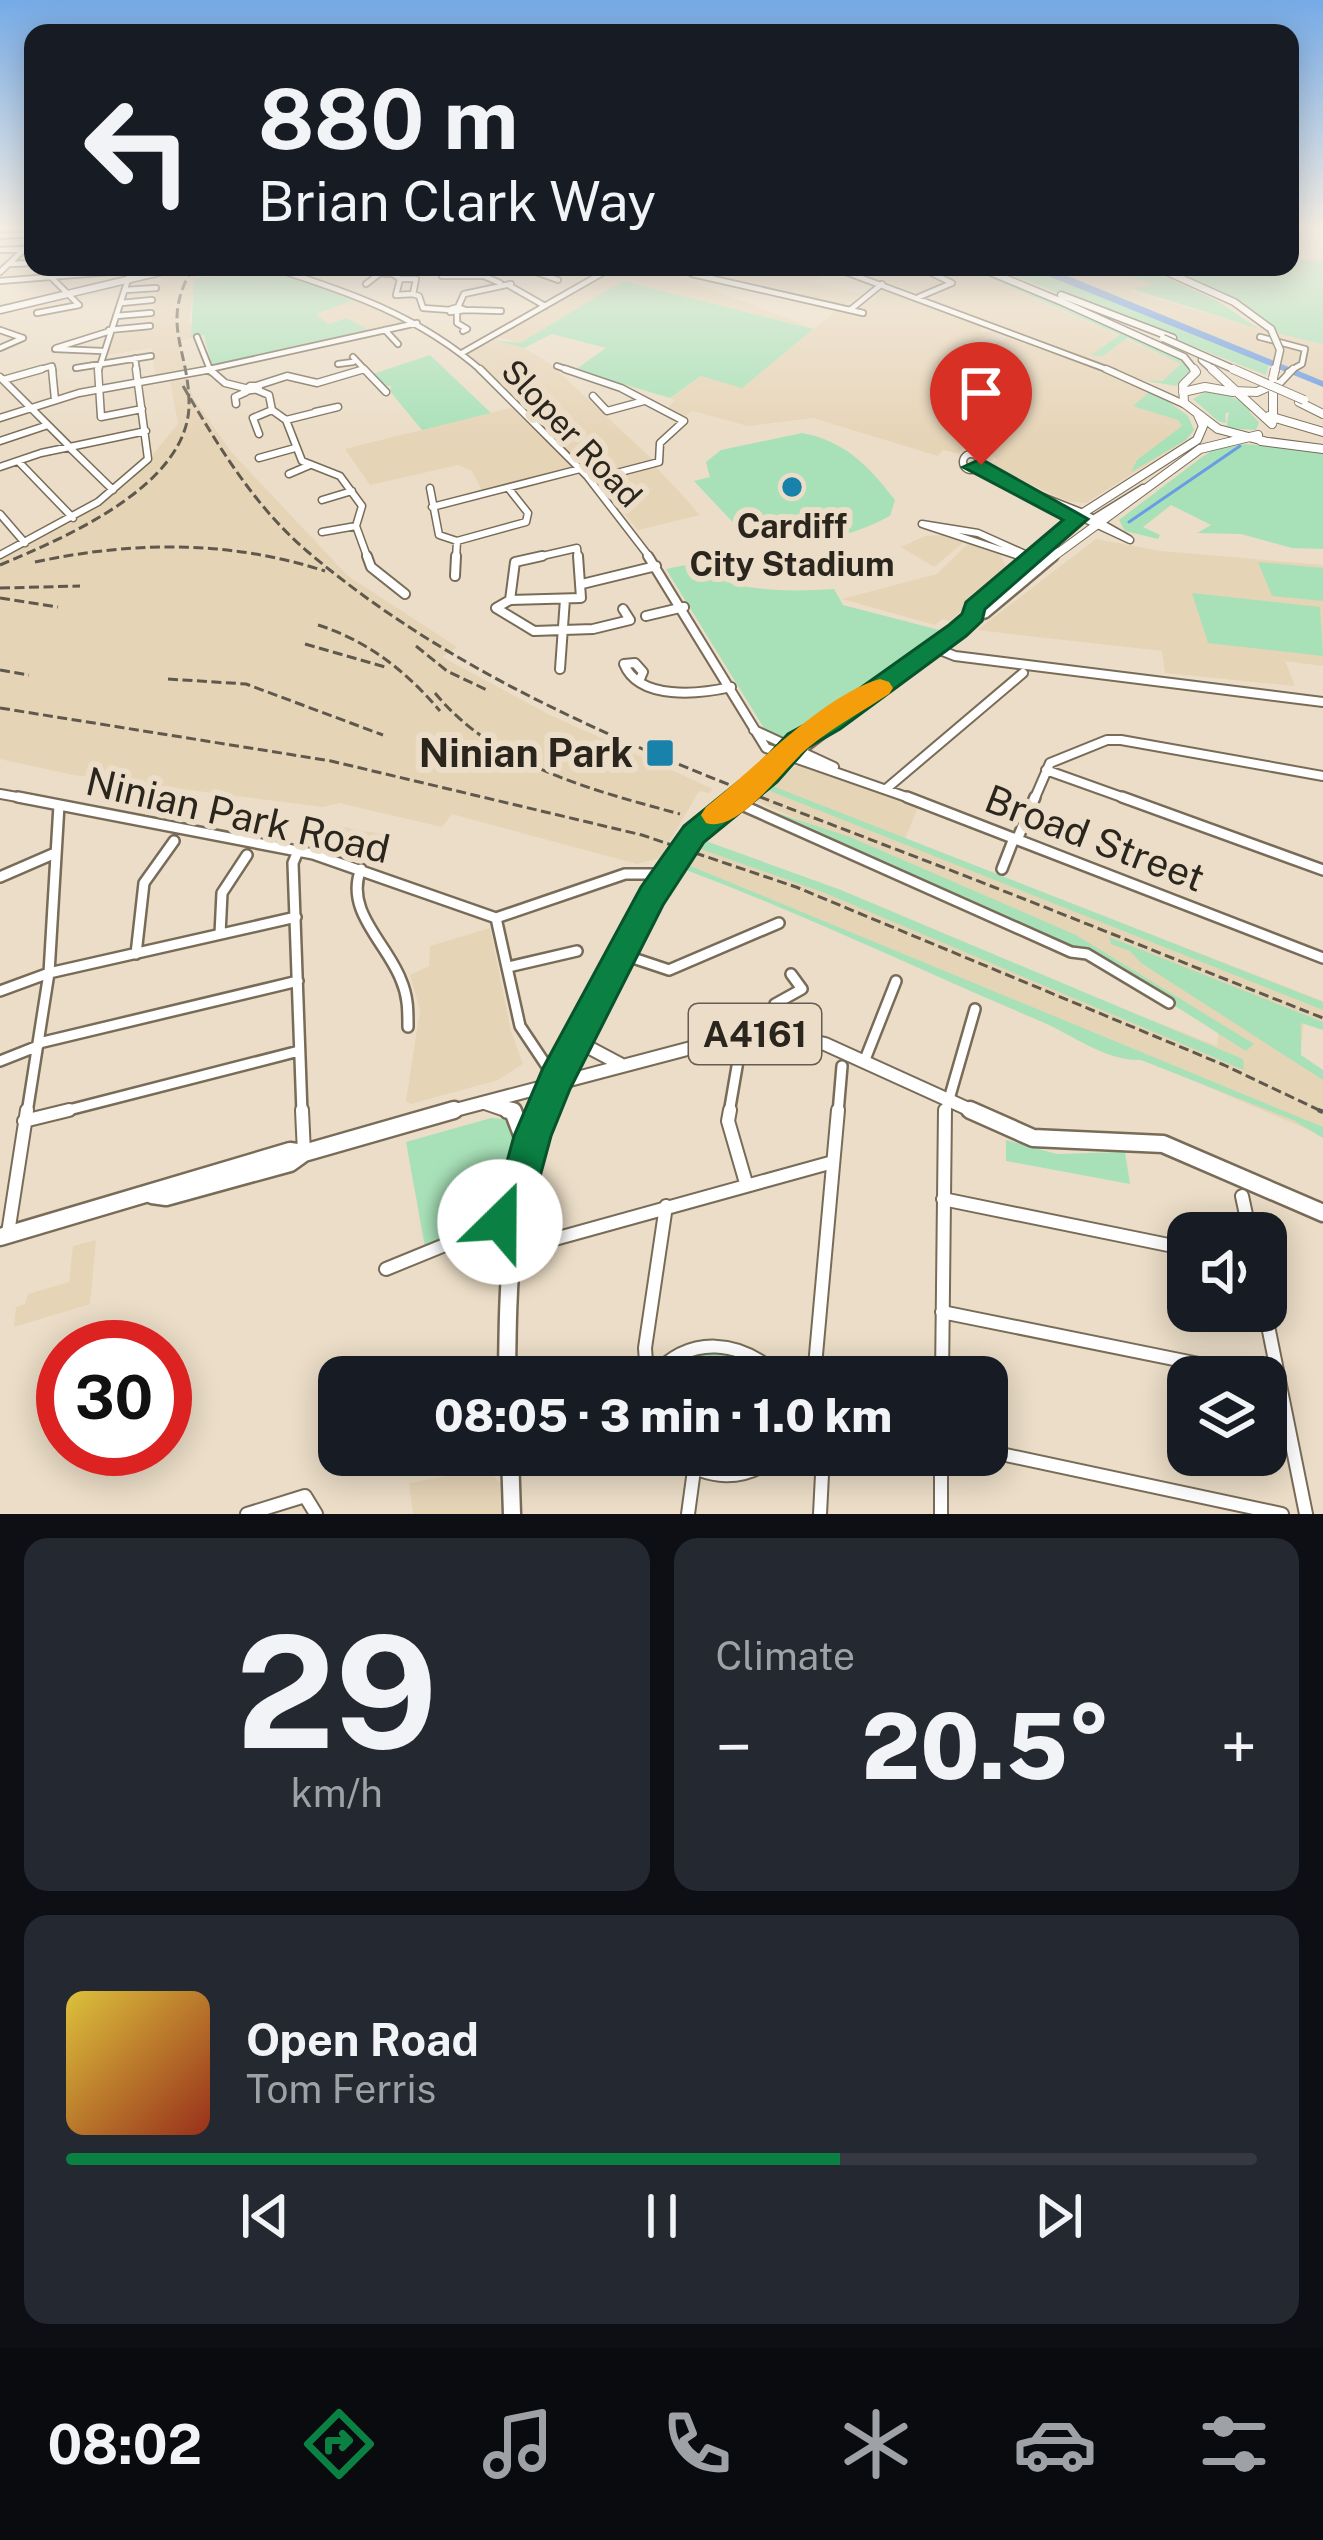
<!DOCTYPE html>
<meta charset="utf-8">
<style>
body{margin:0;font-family:"Public Sans",sans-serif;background:#242831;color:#f1f3f6;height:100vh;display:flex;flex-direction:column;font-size:45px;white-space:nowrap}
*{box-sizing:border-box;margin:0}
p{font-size:39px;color:#9ea1a6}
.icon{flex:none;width:66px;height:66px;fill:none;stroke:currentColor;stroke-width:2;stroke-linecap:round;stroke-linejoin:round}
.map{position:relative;height:1514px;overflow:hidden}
.drawer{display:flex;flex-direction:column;gap:24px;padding:24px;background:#0d0f14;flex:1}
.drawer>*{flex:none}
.top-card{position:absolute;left:24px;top:24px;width:1275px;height:252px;border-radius:24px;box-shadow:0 6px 30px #0003;background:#171b24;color:#f1f3f6;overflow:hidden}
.buttons{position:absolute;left:1167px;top:1212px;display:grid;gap:24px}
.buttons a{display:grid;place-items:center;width:120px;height:120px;border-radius:24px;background:#171b24;box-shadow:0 6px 30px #0003;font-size:60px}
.speed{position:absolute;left:36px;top:1320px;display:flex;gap:24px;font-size:60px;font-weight:700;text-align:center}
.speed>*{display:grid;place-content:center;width:156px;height:156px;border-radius:50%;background:#171b24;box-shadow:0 6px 30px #0003;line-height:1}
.speed .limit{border:18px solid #d22;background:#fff;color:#111}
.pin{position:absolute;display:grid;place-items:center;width:102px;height:102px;color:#fff;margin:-123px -51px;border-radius:50% 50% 50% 0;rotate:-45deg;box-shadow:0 0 12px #0007}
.pin .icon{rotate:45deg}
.me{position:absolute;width:132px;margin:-66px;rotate:23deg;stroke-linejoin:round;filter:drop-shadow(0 0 9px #0008)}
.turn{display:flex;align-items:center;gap:42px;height:252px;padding:0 36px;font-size:54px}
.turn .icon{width:156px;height:156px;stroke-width:2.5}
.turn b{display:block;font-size:84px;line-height:102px}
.big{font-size:90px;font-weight:800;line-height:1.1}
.drawer .widget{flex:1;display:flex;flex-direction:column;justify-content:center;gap:18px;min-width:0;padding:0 42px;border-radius:24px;background:#242831}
.drawer .dial{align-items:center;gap:0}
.dial b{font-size:156px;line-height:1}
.song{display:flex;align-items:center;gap:36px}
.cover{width:144px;height:144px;border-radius:18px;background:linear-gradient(135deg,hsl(50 70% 55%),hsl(10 70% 35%))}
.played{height:12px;border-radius:6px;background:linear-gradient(90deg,#0b8043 65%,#363941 65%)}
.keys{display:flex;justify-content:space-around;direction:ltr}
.heat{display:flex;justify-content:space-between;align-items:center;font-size:66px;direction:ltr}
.drawer .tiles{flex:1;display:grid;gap:24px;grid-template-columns:1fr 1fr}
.widget:last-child{grid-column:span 2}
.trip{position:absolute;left:318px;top:1356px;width:690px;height:120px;border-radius:24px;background:#171b24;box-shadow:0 6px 30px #0003;font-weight:800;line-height:120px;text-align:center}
.tabs{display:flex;height:192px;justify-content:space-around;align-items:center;background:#090b0e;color:#9ea1a6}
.tabs .icon{width:84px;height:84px}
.tabs .on{color:#0b8043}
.tabs b{font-size:54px;color:#f1f3f6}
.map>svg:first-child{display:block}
.built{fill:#e6d4b7}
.green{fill:#a8e1b8}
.water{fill:#6a9ce4}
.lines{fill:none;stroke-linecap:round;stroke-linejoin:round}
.stream{stroke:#6a9ce4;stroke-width:3}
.minor-far4-casing{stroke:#786c58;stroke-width:8}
.minor-far3-casing{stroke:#786c58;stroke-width:9}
.minor-far2-casing{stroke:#786c58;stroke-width:12}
.minor-far1-casing{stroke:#786c58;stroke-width:14}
.minor-casing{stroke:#786c58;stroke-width:16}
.major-far4-casing{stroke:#786c58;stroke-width:9}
.major-far3-casing{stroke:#786c58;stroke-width:10}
.major-far2-casing{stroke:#786c58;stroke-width:14}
.major-far1-casing{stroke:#786c58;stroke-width:16}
.major-casing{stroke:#786c58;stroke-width:21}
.minor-far4{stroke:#fff;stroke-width:4.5}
.minor-far3{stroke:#fff;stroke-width:6}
.minor-far2{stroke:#fff;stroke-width:8}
.minor-far1{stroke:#fff;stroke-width:9}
.minor{stroke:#fff;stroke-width:12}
.major-far4{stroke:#fff;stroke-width:6}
.major-far3{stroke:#fff;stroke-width:8}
.major-far2{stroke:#fff;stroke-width:9}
.major-far1{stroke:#fff;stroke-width:12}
.major{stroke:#fff;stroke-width:16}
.rail-far1{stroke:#5f584c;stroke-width:3;stroke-dasharray:10 4.5;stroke-linecap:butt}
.rail{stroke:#5f584c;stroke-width:4.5;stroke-dasharray:27 14;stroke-linecap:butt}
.major-bridge-far1-casing{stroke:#786c58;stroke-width:9;stroke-linecap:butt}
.major-bridge-casing{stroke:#786c58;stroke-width:10;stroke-linecap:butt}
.major-bridge-far1{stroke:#fff;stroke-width:6}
.major-bridge{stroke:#fff;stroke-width:8}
.route{fill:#0b8043;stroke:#07532c;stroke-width:3}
.slow{fill:#f59e0b}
.poi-dot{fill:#1982ab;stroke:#ebddc7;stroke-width:4.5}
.labels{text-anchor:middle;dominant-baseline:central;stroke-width:12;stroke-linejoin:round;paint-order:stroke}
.far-street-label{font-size:33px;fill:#2a251d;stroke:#ebddc7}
.far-poi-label{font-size:33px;font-weight:bold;fill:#2a251d;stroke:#ebddc7}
.shield{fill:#ebddc7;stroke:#645c50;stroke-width:3}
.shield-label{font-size:36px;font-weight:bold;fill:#2a251d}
.poi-label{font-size:39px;font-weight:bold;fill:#2a251d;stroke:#ebddc7;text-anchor:end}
.street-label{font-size:39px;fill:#2a251d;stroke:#ebddc7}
</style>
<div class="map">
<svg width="1323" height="1514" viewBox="0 0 1323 1514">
<rect width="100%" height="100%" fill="#ebddc7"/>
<!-- built -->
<path class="built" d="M197,267L189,321L196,337L178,341L188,371L156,377L152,348L107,355L113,336L151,327L155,298L165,273Z
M571,267H674L668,273L807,326L814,329L837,310L863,315L859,309L888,288L981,327V332L995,333L961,347L963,351L970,353L1008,338L1153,389L1188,416L1194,430L1186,440L1086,503L1067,501L995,468L992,464L997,460L992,454L977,455L963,446L959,454L943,450L938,456L813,418L748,426L693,411L684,416L668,408L675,400L671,398L702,376L743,387L811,328L623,281L520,343L498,337L609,275Z
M708,267H824L830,269L813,282L862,294L842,307L701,273Z
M846,267H914L949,283L916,293Z
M925,267H964L1182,364L1161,381H1145L1058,352L931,299L957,283Z
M1102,267L1156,285L1131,289L1135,294L1323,344V381L1062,274Z
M361,298L409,322L370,331L328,324L315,313Z
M493,340L524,348L548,362L652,459L591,477L536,416L469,354Z
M186,377L194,399L232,453L348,576L457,647L442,657L550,715L713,789L709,793L699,791L660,858L637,864L452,814L442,827L339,803L323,807L73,775L0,759V558L76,520L130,482L178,424L170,380Z
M514,407L575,468L483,493L472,471L458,465L370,485L345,449Z
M655,466L684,497L700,515L638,530L598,482Z
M946,535L999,551L1006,567L950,621L942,619L935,625L842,599L937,574L969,543L964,542L934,567L901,547L925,536Z
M1096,539L1161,551L1323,565V666L1285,661L1295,686L1165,673L1162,651L977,630Z
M799,764L918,807L905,839L1323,1001V1028L1304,1021L1300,1057L1323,1071V1136L767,899L684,868L702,842L1217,1046L1219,1029L1077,942L752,799Z
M321,823L391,836L370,864L308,845Z
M490,928L511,1031L523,1064L498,1080L411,1104L406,1101L420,1010L410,975L429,966L430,946Z
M96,1240L90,1304L14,1327L16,1307L25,1304L28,1294L69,1282L73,1246Z
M488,1469L500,1484L501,1514H413L409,1483Z"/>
<!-- green -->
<path class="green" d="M1290,259L1323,261V344L1280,334L1245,308L1159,267H1290Z
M964,267C1003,267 1141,340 1185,359L1191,374L1176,386L1146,381H1162L1181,364L1127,338L1103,356L1091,355L1120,335Z
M991,267H1026L1269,364L1266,375Z
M1102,267H1145L1219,302L1259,329L1130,288L1156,285Z
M275,271L359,298L316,314L328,324L347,318L370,331L212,366L204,335L191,337L194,278C219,275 257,279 275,271Z
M623,281L813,329L742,388L701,376L670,398L575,370L606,348L552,334L524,348L493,340L520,343Z
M430,355L491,413L422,430L389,390L392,386L382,385L370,375Z
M1152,390L1188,416L1194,430L1186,440L1131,472L1137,460L1182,426L1178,420L1133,406Z
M1200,390C1221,391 1234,396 1253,410L1249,412L1259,422L1256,430L1226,428L1229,412L1225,414L1226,423L1218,421L1193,399L1207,391L1189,394Z
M802,433C848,441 873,472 895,500L890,516C854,535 795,555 760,527L742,532L694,481L710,477L706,462L721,450Z
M1246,444L1323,452V549L1292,548L1241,534L1197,533L1211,525L1171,505L1143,527L1160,535L1158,539L1125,531L1119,520L1202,457L1215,449Z
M1258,562L1323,568V601L1272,596Z
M690,564C727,593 789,592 834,589L843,605L943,631L796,735L776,737L765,730L666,569Z
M1192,593L1320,607L1323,656L1208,643Z
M770,785L1323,1002V1010L765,789Z
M747,803L850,837L1076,935L1254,1044L1246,1051L1095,955Z
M703,840L841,890L1243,1059L1244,1070L825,893L698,848Z
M688,865L1323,1127V1138L1293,1120L1141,1060C1104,1061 1074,1035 1040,1021C922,971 806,915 686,870Z
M1109,937L1323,1022V1030L1301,1023V1055L1323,1070V1080L1141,963L1130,951L1111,944Z
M491,1118L504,1119L513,1133L498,1209L488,1221L425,1247L406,1142Z
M1006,1140L1057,1154L1125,1152L1130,1184L1006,1161Z
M713,1351L747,1357L772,1377H666L683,1359Z"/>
<!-- water -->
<path class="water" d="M1026,267H1046L1323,381V387Z"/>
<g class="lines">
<!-- stream -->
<path class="stream" d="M1129,522L1240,446"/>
<!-- minor-far4 casing -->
<g class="minor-far4-casing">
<path id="minor-far4" d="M0,236L33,234
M0,250L26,249
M11,264L33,263
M270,267C349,292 420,316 483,372
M522,267L558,280
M832,267L1114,372
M919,267L952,283L919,297
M0,272L33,241
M388,274L379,273L387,270L400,279
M692,274L863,313
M442,276H484L500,283
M52,278L79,305
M400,279H416L413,294L396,295Z
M0,281L135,270
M366,284L379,274
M510,286L545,306
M126,290L156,288
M413,294L419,296L423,308L450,310
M121,303L152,300
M458,307L464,294L511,284L501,286
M458,307L465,310L450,312L451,309Z
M465,310L501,311
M850,310L882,284
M37,313L79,305
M457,313V323L467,329L463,331
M116,316L151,313
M0,330L23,338
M109,330L150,326
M385,330L398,344
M197,337L211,372
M1260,337L1305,349L1302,364L1288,372
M0,348L23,338
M56,348L107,332
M55,349L102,351
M462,353L613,267
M353,357L367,372
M135,358L137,372
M338,364L353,362
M557,366L574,372
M76,368L151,356
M31,372L52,366L53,372
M98,372L132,267
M196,372L417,323
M355,372L361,370"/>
</g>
<!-- minor-far3 casing -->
<g class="minor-far3-casing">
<path id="minor-far3" d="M52,369L55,400
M98,369L101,417L142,409
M209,369L225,383L245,388
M364,369L386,392
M480,369L587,476L651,559
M565,369L621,388L684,421L660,443L659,462L590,480
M1106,369L1186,405
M0,377L68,445
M3,380L42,369
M1272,382L1279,384L1293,369
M250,386H258L259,389L244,391Z
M256,386L287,376L317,383L361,370
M257,390L269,395L272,410L286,420L302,461L340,476L362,506L356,526L368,559
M593,396L607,411L644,401
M236,404L235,397L246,392
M0,418L79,393L212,369
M286,420L338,407L315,412
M259,434L253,418L272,410
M0,441L48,425
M69,447L113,490
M963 462a8 8 0 1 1 16 0a8 8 0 1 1-16 0Z
M259,458L295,448
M18,461L73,518
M0,467L41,453L146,431
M973,467L1130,540
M289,474L310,465
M430,488L439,535L457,541L456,559
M1025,490L1083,513L1129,539
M322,500L352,491
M432,507L580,469
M0,514L25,543
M1093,519L1143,488
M322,532L356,526
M457,541L526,522L528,513L509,489
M0,555L98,502L148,459L136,369
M529,559L577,548L578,559
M1028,559L922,524L978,533L1036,559
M1041,559L1059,551"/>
</g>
<!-- minor-far2 casing -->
<g class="minor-far2-casing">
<path id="minor-far2" d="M367,556L371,567L405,594
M648,556L766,748L915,800
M1019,556L1036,560
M1033,556L1036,560
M1036,560L1048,556
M1036,560L1037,570
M455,576L456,556
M582,584L656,566
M510,600L496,608L534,631L593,629L630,620L623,609
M510,600L515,562L542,556
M510,600L581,598L578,556
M646,616L684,607
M935,648L955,656L1323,702
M560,669L565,599
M640,679L643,672L635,663L624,664C639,701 700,694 731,687
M754,730L834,767
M1046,770L1130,800
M886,789L1023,673
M0,794L34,800
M1034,800L1050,763L1107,740H1121L1323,776"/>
</g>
<!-- minor-far1 casing -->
<g class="minor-far1-casing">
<path id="minor-far1" d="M18,797L313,854L496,918L625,874H666
M907,797L1323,958
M1122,797L1323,870
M735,802L1071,952L1087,954L1169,1003
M1017,840L1035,797
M298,851L293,863L302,1113
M361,869C344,911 387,943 401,980C408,996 408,1010 408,1027
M1002,869L1014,838
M0,877L53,854
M496,918L520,1026L556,1080
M220,934L222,893L247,855
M136,954L144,883L174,841
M621,954L669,970L779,923
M508,967L577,951
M0,991L49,973L296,917
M777,1032L775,1004L802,989L791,974
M39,1043L298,981
M0,1061L38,1046
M864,1062L896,981
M27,1113L49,973L59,805
M57,1113L299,1051
M729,1113L739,1055
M838,1113L842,1066
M945,1113L975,1009"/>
</g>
<!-- minor casing -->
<g class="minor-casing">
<path id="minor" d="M302,1110L304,1153
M730,1110L728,1121L746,1183
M24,1121L69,1110
M1242,1196L1250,1233
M943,1199L1188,1249
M8,1233L27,1110
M515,1250L833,1162
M386,1269L511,1218
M1265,1311L1306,1514
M942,1312L1263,1377
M508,1365L586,1377
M655,1372L646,1362L645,1348L666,1206
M652,1377C690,1334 740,1339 780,1377
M814,1377L838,1110
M942,1377L945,1110
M987,1451L1282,1514
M674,1455C708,1481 744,1483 778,1455
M941,1455V1514
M247,1514L305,1496L316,1514
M688,1514L694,1470
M820,1514L823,1455"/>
</g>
<!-- major-far4 casing -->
<g class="major-far4-casing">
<path id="major-far4" d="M978,267L1060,301
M1156,267L1234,302L1271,329
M1061,295L1173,338
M1058,300L1184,357L1196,372
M0,310L181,267
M1202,360L1215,372"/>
</g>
<!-- major-far3 casing -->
<g class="major-far3-casing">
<path id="major-far3" d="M1194,369L1196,372L1183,385L1184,403L1218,429L1264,441
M1212,369L1272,424
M1273,380V421
M1234,391L1257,392L1272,385
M1183,392L1205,387L1233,392
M1299,402L1323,414
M1269,416L1323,432
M1261,441L1323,449
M1030,559L1083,513L1197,440L1203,426L1198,415
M1050,559L1200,449L1258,435"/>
</g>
<!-- major-far2 casing -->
<g class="major-far2-casing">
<path id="major-far2" d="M974,616V607L1033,556
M780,762L782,754L829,723
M735,800L974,616L985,613L1053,556"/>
</g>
<!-- major-far1 casing -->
<g class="major-far1-casing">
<path id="major-far1" d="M581,1029L588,1047L620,1064
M485,1103L514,1113
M444,1113L729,1038L777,1033L825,1044L977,1113
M543,1113C581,1017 659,859 739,797"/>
</g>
<!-- major casing -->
<g class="major-casing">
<path id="major" d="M508,1110L513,1111L526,1145
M970,1110L1033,1138L1163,1144L1323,1213
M152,1195L166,1197L290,1163L304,1153L454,1110
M0,1237L290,1151L304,1153
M507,1377C508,1281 509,1200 544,1110
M510,1455L512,1514"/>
</g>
<!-- minor-far4 -->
<use href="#minor-far4" class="minor-far4"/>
<!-- minor-far3 -->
<use href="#minor-far3" class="minor-far3"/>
<!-- minor-far2 -->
<use href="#minor-far2" class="minor-far2"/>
<!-- minor-far1 -->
<use href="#minor-far1" class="minor-far1"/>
<!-- minor -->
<use href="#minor" class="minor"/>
<!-- major-far4 -->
<use href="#major-far4" class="major-far4"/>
<!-- major-far3 -->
<use href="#major-far3" class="major-far3"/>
<!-- major-far2 -->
<use href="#major-far2" class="major-far2"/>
<!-- major-far1 -->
<use href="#major-far1" class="major-far1"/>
<!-- major -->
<use href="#major" class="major"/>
<!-- rail-far1 -->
<path class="rail-far1" d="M183,386C219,447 254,506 308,552C474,693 683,767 882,844C1030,900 1176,960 1323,1018
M35,562C134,541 228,540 325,571
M0,565C64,538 191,485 189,402C188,346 160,324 193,267
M0,588L80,586
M0,598L58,607
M318,625C368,641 406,671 440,711
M305,644L385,667
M416,646L447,671L487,690
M0,670L29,675
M168,679L246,684L383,735
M435,693C495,766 592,790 680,814
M0,708L331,761L642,835L796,887L1224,1065L1323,1112"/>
<!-- rail -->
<path class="rail" d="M1318,1110L1323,1112"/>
<!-- major-bridge-far1 casing -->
<g class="major-bridge-far1-casing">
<path id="major-bridge-far1" d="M1271,329L1280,350L1275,372
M1163,338L1240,372"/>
</g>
<!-- major-bridge casing -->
<g class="major-bridge-casing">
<path id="major-bridge" d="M1233,369L1304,400
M1273,378L1275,369"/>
</g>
<!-- major-bridge-far1 -->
<use href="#major-bridge-far1" class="major-bridge-far1"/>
<!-- major-bridge -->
<use href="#major-bridge" class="major-bridge"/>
</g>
<!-- sky -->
<linearGradient id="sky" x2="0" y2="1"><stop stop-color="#75aae6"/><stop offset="0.52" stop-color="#f6f0e6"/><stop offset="1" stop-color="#f6f0e6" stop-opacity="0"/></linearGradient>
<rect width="1323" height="438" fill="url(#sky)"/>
<!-- route -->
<path class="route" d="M981,459L1088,519L985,609L982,621L966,636L840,729L807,748L777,782L704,842L663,905L570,1089L551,1136L525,1232L500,1242L486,1236L481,1222L486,1208L495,1205L514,1136L543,1068L641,887L684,826L757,767L788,734L821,716L949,625L962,614L966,602L1063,520L963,467Z"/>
<!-- slow -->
<path class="slow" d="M880,679L889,682L893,688L889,694C863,711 833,727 809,747C785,766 739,834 706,823L701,815L706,807C755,769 821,696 880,679Z"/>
<!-- markers -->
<g class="poi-dot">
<circle cx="792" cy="487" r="12"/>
<rect x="645" y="738" width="30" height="30" rx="6"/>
</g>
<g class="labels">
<!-- far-street labels -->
<g class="far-street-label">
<text transform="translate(572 433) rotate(47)">Sloper Road</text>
</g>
<!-- far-poi labels -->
<g class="far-poi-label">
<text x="792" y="526">Cardiff<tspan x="792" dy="38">City Stadium</tspan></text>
</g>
<!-- shield labels -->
<rect class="shield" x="689" y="1004" width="132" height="60" rx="9"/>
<g class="shield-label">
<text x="755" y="1034">A4161</text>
</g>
<!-- poi labels -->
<g class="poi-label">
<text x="633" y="753">Ninian Park</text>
</g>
<!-- street labels -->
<g class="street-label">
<text transform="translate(238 815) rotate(13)">Ninian Park Road</text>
<text transform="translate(1095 838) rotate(21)">Broad Street</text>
</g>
</g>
</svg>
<div class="buttons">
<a><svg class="icon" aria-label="sound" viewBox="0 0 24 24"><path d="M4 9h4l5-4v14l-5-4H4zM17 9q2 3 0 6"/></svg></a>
<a><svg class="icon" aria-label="layers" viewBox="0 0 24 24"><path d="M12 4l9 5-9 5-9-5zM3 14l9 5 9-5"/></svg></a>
</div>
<div class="speed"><div class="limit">30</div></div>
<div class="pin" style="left:981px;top:465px;background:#d93025"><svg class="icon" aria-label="arrive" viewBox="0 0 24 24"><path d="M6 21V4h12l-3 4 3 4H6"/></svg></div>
<svg class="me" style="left:500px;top:1222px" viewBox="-20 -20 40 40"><circle r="19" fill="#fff"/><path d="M0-13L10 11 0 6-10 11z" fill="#0b8043"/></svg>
<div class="trip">08:05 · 3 min · 1.0 km</div>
<div class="top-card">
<div class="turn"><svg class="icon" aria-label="left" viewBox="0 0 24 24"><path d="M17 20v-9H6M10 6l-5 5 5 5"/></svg><div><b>880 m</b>Brian Clark Way</div></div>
</div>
</div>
<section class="drawer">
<div class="tiles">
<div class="widget dial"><b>29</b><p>km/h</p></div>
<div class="widget"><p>Climate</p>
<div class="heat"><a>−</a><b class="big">20.5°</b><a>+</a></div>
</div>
<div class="widget">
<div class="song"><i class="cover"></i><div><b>Open Road</b><p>Tom Ferris</p></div></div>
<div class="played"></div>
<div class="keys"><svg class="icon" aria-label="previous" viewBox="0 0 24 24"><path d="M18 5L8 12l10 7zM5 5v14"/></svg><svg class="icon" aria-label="pause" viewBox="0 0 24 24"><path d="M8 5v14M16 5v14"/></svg><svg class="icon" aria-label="next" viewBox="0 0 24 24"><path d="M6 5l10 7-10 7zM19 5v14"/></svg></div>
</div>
</div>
</section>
<nav class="tabs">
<b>08:02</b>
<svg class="icon on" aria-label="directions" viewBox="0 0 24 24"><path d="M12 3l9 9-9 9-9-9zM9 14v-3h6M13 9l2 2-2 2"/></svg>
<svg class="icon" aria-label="music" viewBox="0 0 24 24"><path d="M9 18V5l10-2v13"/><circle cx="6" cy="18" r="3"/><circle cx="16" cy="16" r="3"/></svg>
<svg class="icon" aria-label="phone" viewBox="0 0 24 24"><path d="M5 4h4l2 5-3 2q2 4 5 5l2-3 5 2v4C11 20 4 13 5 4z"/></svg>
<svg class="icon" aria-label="climate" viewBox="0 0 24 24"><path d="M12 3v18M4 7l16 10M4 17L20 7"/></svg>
<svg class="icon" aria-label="car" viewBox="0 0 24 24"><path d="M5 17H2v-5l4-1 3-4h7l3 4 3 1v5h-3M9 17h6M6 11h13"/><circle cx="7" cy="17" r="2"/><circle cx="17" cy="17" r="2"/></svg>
<svg class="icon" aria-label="filters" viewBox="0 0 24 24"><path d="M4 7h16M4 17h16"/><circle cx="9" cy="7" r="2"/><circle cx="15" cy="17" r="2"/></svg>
</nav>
